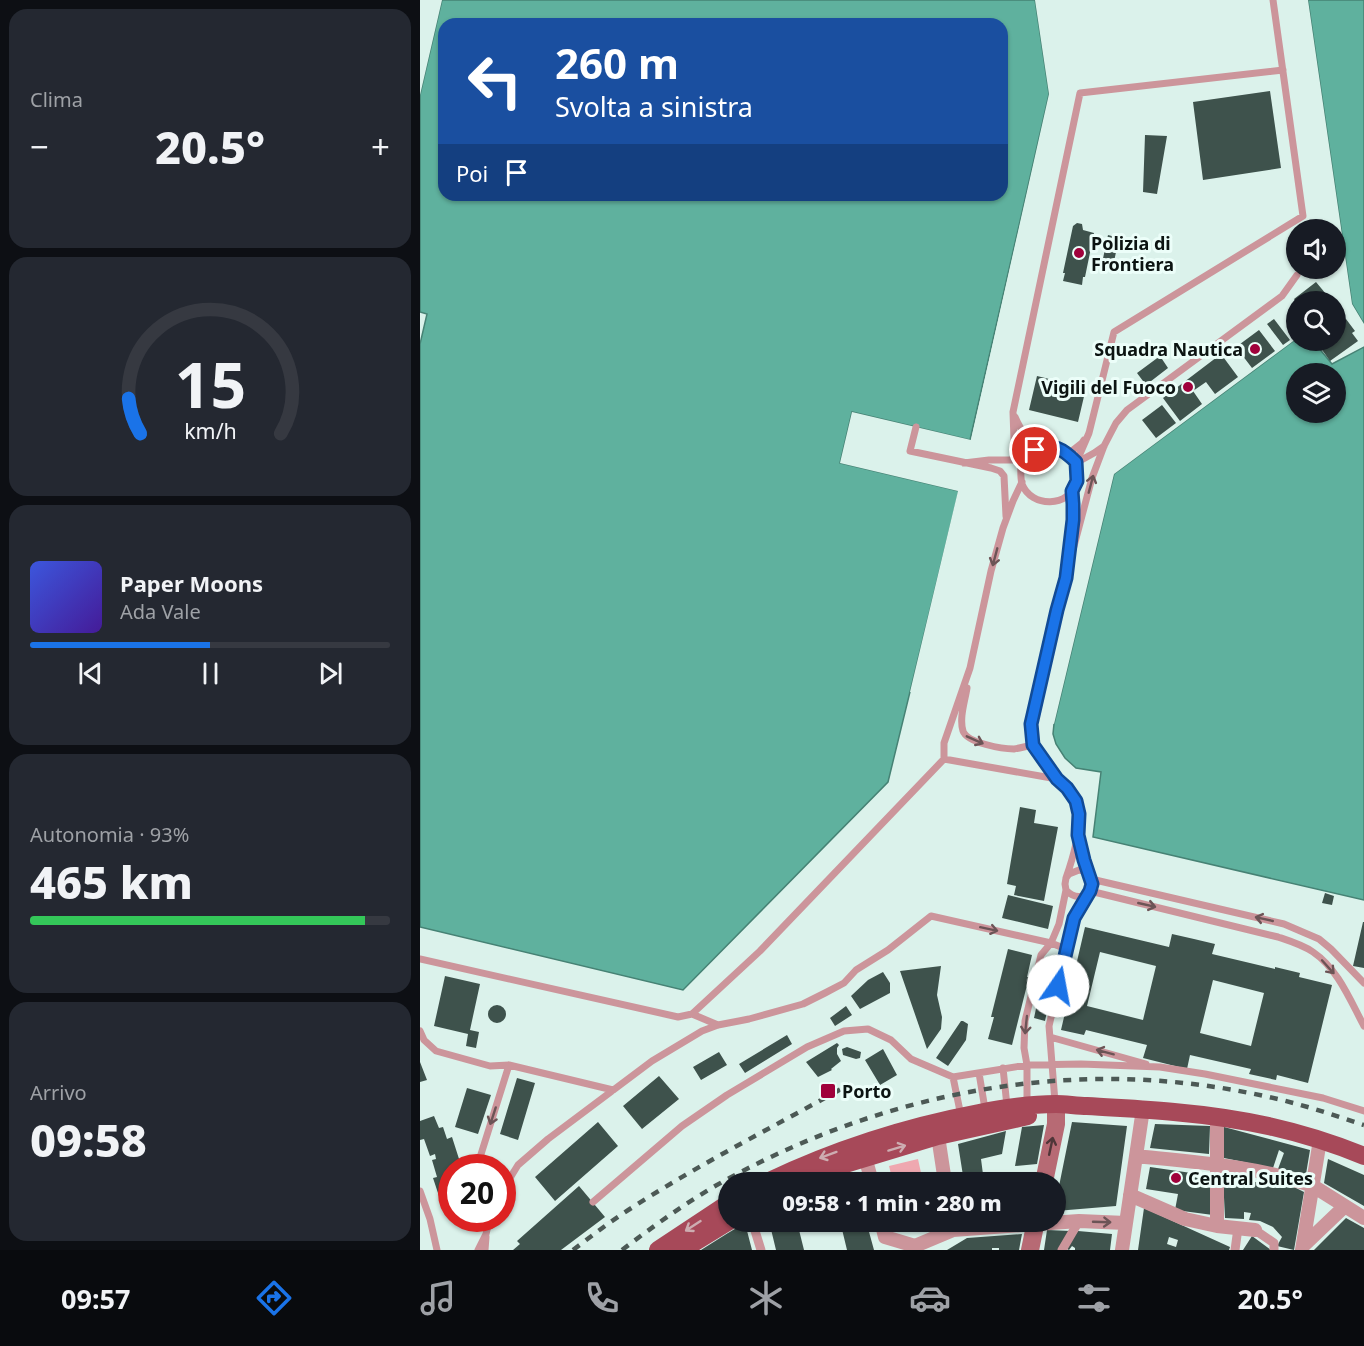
<!DOCTYPE html>
<html lang="it">
<meta charset="utf-8">
<style>
body{margin:0;font-family:"Noto Sans",sans-serif;background:#242831;color:#f1f3f6;height:100vh;display:flex;flex-direction:column;font-size:22px;white-space:nowrap}
*{box-sizing:border-box;margin:0}
p{font-size:20px;color:#9ea1a6}
.icon{flex:none;width:33px;height:33px;fill:none;stroke:currentColor;stroke-width:2;stroke-linecap:round;stroke-linejoin:round}
.map{position:relative;flex:1;overflow:hidden}
.details{display:flex;flex-direction:column;gap:9px;padding:9px;background:#0d0f14;width:420px}
.details>*{flex:none}
.banner{position:absolute;left:18px;top:18px;width:570px;height:183px;border-radius:18px;box-shadow:0 2px 4px #0004;background:#1a4fa0;color:#fff;overflow:hidden}
.tools{position:absolute;left:866px;top:219px;display:grid;gap:12px}
.tools a{display:grid;place-items:center;width:60px;height:60px;border-radius:50%;background:#171b24;box-shadow:0 2px 4px #0004;font-size:30px}
.speed{position:absolute;left:18px;top:1154px;display:flex;gap:12px;font-size:30px;font-weight:700;text-align:center}
.speed>*{display:grid;place-content:center;width:78px;height:78px;border-radius:50%;background:#171b24;box-shadow:0 2px 4px #0004;line-height:1}
.speed .limit{border:9px solid #d22;background:#fff;color:#111}
.pin{position:absolute;display:grid;place-items:center;width:51px;height:51px;color:#fff;margin:-26px;border:3px solid #fff;border-radius:50%;box-shadow:0 2px 6px #0007}
.me{position:absolute;width:66px;margin:-33px;rotate:12deg;stroke-linejoin:round;filter:drop-shadow(0 0 4px #0008)}
.turn{display:flex;align-items:center;gap:21px;height:126px;padding:0 18px;font-size:27px}
.turn .icon{width:78px;height:78px;stroke-width:2.5}
.turn b{display:block;font-size:42px;line-height:51px}
.then{display:flex;align-items:center;height:57px;padding:0 18px;background:#0003;gap:12px;font-size:22px}
.big{font-size:45px;font-weight:800;line-height:1.1}
.details .tile{flex:1;display:flex;flex-direction:column;justify-content:center;gap:9px;min-width:0;padding:0 21px;border-radius:18px;background:#242831}
.details .dial{align-items:center;gap:0}
.dial svg{height:156px;overflow:visible;fill:none;stroke:#363941;stroke-width:7;stroke-linecap:round;text-anchor:middle}
.dial text{fill:#f1f3f6;stroke:none}
.song{display:flex;align-items:center;gap:18px}
.cover{width:72px;height:72px;border-radius:9px;background:linear-gradient(135deg,hsl(230 70% 55%),hsl(260 70% 35%))}
.played{height:6px;border-radius:3px;background:linear-gradient(90deg,#1a73e8 50%,#363941 50%)}
.keys{display:flex;justify-content:space-around;direction:ltr}
.heat{display:flex;justify-content:space-between;align-items:center;font-size:33px;direction:ltr}
.charge{height:9px;border-radius:4px;background:linear-gradient(90deg,#34c759 93%,#363941 0)}
.trip{position:absolute;left:298px;top:1172px;width:348px;height:60px;border-radius:30px;background:#171b24;box-shadow:0 2px 4px #0004;font-weight:800;line-height:60px;text-align:center}
.tab-bar{display:flex;height:96px;justify-content:space-around;align-items:center;background:#090b0e;color:#9ea1a6}
.tab-bar .icon{width:42px;height:42px}
.tab-bar .selected{color:#1a73e8}
.tab-bar b{font-size:27px;color:#f1f3f6}
main{display:flex;flex:1;min-height:0}
.map>svg:first-child{display:block}
.green{fill:#efa8b0}
.water{fill:#5fb19e;stroke:#468274;stroke-width:1.5;fill-rule:evenodd}
.pier{fill:#dbf2eb}
.building{fill:#3e524c;fill-rule:evenodd}
.lines{fill:none;stroke-linecap:round;stroke-linejoin:round}
.service{stroke:#cc959b;stroke-width:7}
.pedestrian{stroke:#cc959b;stroke-width:9}
.minor{stroke:#cc959b;stroke-width:14}
.secondary{stroke:#b76a74;stroke-width:18}
.primary{stroke:#a74959;stroke-width:18}
.rail{stroke:#4c5955;stroke-width:4.5;stroke-dasharray:8 8;stroke-linecap:butt}
.oneway{stroke:#6c5456}
.oneway2{stroke:#503639}
.oneway3{stroke:#cdadb1}
.route-casing{stroke:#114b97;stroke-width:15}
.route{stroke:#1a73e8;stroke-width:10}
.poi-dot{fill:#a0013b;stroke:#ecfef9;stroke-width:2}
.labels{text-anchor:middle;dominant-baseline:central;stroke-width:6;stroke-linejoin:round;paint-order:stroke}
.poi-label{font-size:18px;font-weight:bold;fill:#0c1412;stroke:#ecfef9;text-anchor:start}
</style>
<main>
<section class="details">
<div class="tile"><p>Clima</p>
<div class="heat"><a>−</a><b class="big">20.5°</b><a>+</a></div>
</div>
<div class="tile dial"><svg viewBox="0 0 100 80">
<path d="M14 69A42 42 0 1 1 86 69"/>
<path d="M14 69A42 42 0 0 1 8 51" stroke="#1a73e8"/>
<text x="50" y="56" font-size="32" font-weight="700">15</text>
<text x="50" y="72" font-size="11">km/h</text>
</svg></div>
<div class="tile">
<div class="song"><i class="cover"></i><div><b>Paper Moons</b><p>Ada Vale</p></div></div>
<div class="played"></div>
<div class="keys"><svg class="icon" aria-label="previous" viewBox="0 0 24 24"><path d="M18 5L8 12l10 7zM5 5v14"/></svg><svg class="icon" aria-label="pause" viewBox="0 0 24 24"><path d="M8 5v14M16 5v14"/></svg><svg class="icon" aria-label="next" viewBox="0 0 24 24"><path d="M6 5l10 7-10 7zM19 5v14"/></svg></div>
</div>
<div class="tile"><p>Autonomia · 93%</p><b class="big">465 km</b><div class="charge"></div></div>
<div class="tile"><p>Arrivo</p><b class="big">09:58</b></div>
</section>
<div class="map">
<svg width="944" height="1250" viewBox="0 0 944 1250">
<rect width="100%" height="100%" fill="#dbf2eb"/>
<!-- green -->
<path class="green" d="M498,1159L503,1182H473L469,1166Z"/>
<!-- water -->
<path class="water" d="M22,0H615L629,94L550,440L432,412L420,463L539,491L468,782L263,990L0,927V344L7,314L0,312V95ZM24,24H582V195H24Z
M888,0H944V324L932,304Z
M876,339V340L893,341L912,364L944,347V900L673,837L681,772L656,768L645,758L636,744L633,734L634,724L694,474ZM876,374H915V412H876Z"/>
<!-- pier -->
<path class="pier" d="M19,0H22L0,95V81Z
M615,0H618L632,95L553,441L550,443L434,416L423,461L539,488L541,490L493,692H490L538,491L420,463L432,412L551,440L629,94Z
M885,0H888L932,304L944,324V327L941,326L929,304Z
M874,336H876V339L694,474L634,724L631,723L691,472Z"/>
<!-- building -->
<path class="building" d="M850,91L861,168L783,180L773,102Z
M725,135L747,136L737,194L723,192Z
M657,223L662,224L663,230L674,233L665,277H663L662,285L643,281L645,273H643L653,226Z
M688,235L699,238L692,271L681,268Z
M896,282L906,294L896,302H876L874,299Z
M918,313L924,321L926,319L935,331L932,333L938,341L910,361L895,340H915V314Z
M854,319L870,340L863,345L847,324Z
M839,330L855,351L832,368L816,347Z
M801,354L818,377L795,394L786,382L773,391L782,404L760,421L743,398Z
M740,356L748,368L726,385L717,373Z
M617,376L666,388L658,422L609,410Z
M742,405L756,423L736,438L722,420Z
M600,807L616,810L614,823L638,827L624,901L594,895L596,886L587,884Z
M905,893L914,896L912,905L902,903Z
M588,895L633,906L628,929L582,918Z
M943,922H944V968L933,966Z
M665,927L749,947L752,934L774,939L795,944L792,954L855,969V967L880,973L879,977L912,985L888,1083L857,1075L856,1080L829,1074L831,1069L770,1055L767,1069L723,1058L727,1045L666,1030L664,1035L641,1030ZM680,952L736,966L723,1020L667,1006ZM793,980L844,993L831,1046L780,1033Z
M588,949L612,955L607,977H609L592,1045L568,1039L574,1017H571Z
M521,966L517,995L522,1017L521,1029L507,1049L480,971Z
M463,972L470,983V993L440,1009L431,996L448,980Z
M25,976L60,984L50,1030L59,1032L56,1048L46,1046L48,1034L14,1026Z
M617,1004L628,1007L625,1021L614,1018Z
M68 1014a9 9 0 1 1 18 0a9 9 0 1 1-18 0Z
M426,1006L432,1015L415,1026L410,1018Z
M541,1021H543L548,1024L546,1040L528,1066L516,1058Z
M367,1035L372,1044L325,1073L319,1064Z
M417,1043L419,1045L417,1048V1054L421,1061L411,1069L412,1070L398,1077L386,1062Z
M427,1047L441,1052L440,1058L436,1059L423,1055L422,1049Z
M463,1049L477,1075L460,1085L445,1060Z
M299,1052L307,1065L281,1080L273,1067Z
M0,1062L7,1080L0,1082Z
M239,1076L259,1099L222,1129L203,1106Z
M97,1078L115,1083L98,1140L80,1134Z
M47,1088L71,1095L58,1134L35,1127Z
M14,1116L19,1128L23,1127L27,1139L32,1137L40,1162L36,1163L37,1167H32V1191L19,1196L13,1178L17,1177L12,1160L16,1159L15,1154L10,1156L4,1139L0,1140V1121Z
M178,1122L198,1146L135,1201L115,1177Z
M652,1122L707,1126L696,1206L636,1211V1201Z
M735,1124L790,1126L789,1154L730,1148Z
M624,1125L617,1164L595,1166L602,1127Z
M804,1127L890,1150L886,1174L858,1169L864,1153L859,1150L853,1168L804,1158Z
M586,1131L582,1154L561,1159L564,1182H544L538,1144Z
M908,1159L944,1175V1206L904,1183Z
M730,1167L792,1176L793,1215L755,1210L758,1194L726,1189Z
M433,1172L435,1182H411Z
M803,1177L876,1188L884,1192L874,1250L857,1246L862,1237L853,1227L840,1221L829,1220L831,1213L824,1212V1219L805,1218Z
M159,1186L185,1217L141,1250H93L100,1244L97,1241Z
M724,1208L810,1247L809,1250H718ZM749,1237L758,1240L756,1247L747,1244Z
M926,1218L944,1228V1250H894Z
M349,1221H389L378,1226L384,1250H356Z
M420,1221H446L454,1250H427Z
M325,1223L332,1250H281L308,1233Z
M627,1230L651,1231L639,1250H624Z
M658,1231L692,1234L690,1250H655V1248L652,1246L649,1250L645,1248Z
M602,1234L599,1250H579V1248H572V1250H527L547,1238Z
M832,1236L851,1250H823Z"/>
<g class="lines">
<!-- service -->
<path class="service" d="M595,417C601,431 608,441 623,447
M496,427L490,451L571,468L580,471L584,476L586,516
M623,447C638,446 646,452 656,463C656,468 658,476 656,482C650,508 611,508 602,484C600,477 601,467 601,460L615,450Z
M648,454L662,443L664,440
M544,463L569,460H601L594,440L593,412L660,93L863,70
M656,463L669,433L694,332L883,216L853,0
M656,463L674,453L684,446
M649,555C651,533 655,513 652,491
M547,688C545,701 539,718 543,731C547,743 583,749 594,749C601,748 607,746 613,745
M524,759V743L550,668L571,571L583,528L593,501L602,482
M637,779L613,745L611,724L637,610L672,478L684,446L696,423L707,410L862,296L877,275
M658,837L669,874
M671,879L864,924L899,939L911,949L944,983
M670,891L858,937C870,941 883,945 893,952C918,969 930,1000 944,1026
M0,959L258,1017L272,1014L340,951L524,759L637,779C644,785 652,792 656,800C665,821 653,858 646,878
M272,1014L298,1025
M0,1031L4,1040L16,1051L70,1066L89,1065L193,1090
M630,1037L726,1064
M583,1068L587,1106
M559,1073L565,1109
M533,1077L541,1116
M635,1102L629,1026L654,918L667,895
M607,1105V1065L604,1048L605,1021L621,955L631,943L639,924L646,890L645,884L646,878L649,874L659,870L664,871L670,877L672,888C666,899 654,899 646,890
M57,1167L89,1065
M0,1191L10,1219L17,1250
M82,1191L98,1165L128,1139L232,1061L282,1031L298,1025L329,1019L383,1004L405,993L424,983L436,970L468,950L511,916L631,943L646,949
M173,1202L262,1126L307,1095L387,1047L424,1031L448,1029L471,1040L491,1059L533,1077L607,1065L661,1064L740,1067L785,1074L903,1098L944,1111
M58,1250L66,1234L70,1218
M65,1250L66,1237"/>
<!-- pedestrian -->
<path class="pedestrian" d="M332,1221L341,1250
M835,1230L854,1243V1250
M642,1250L659,1221
M815,1250L818,1228"/>
<!-- minor -->
<path class="minor" d="M797,1116V1226
M518,1136L525,1182
M716,1156C775,1162 837,1166 893,1186L944,1218
M445,1157L452,1182
M710,1195L765,1219L797,1226L835,1230
M461,1221L465,1237L495,1246L533,1230L532,1223
M533,1230L659,1221L706,1223
M883,1246L925,1206
M702,1250L723,1109
M882,1250L900,1140"/>
<!-- secondary -->
<path class="secondary" d="M624,1182L636,1124V1110
M610,1250L616,1221"/>
<!-- primary -->
<path class="primary" d="M347,1182C414,1150 485,1127 559,1113C584,1108 610,1104 636,1104C646,1104 657,1106 667,1106C696,1108 725,1109 754,1112C821,1118 881,1130 944,1156
M383,1182L419,1166L518,1136L608,1116
M238,1250L309,1203
M262,1250L309,1221"/>
<!-- rail -->
<path class="rail" d="M153,1250C173,1235 192,1220 213,1207C283,1162 357,1125 430,1084
M202,1250C235,1225 268,1201 304,1181C469,1090 658,1055 844,1096C878,1103 911,1114 944,1125"/>
</g>
<!-- one-way arrows -->
<defs><path id="oneway-shaft" d="M-6 0H5M1.5-3L5.5 0L1.5 3" fill="none" stroke-width="1.6" stroke-linecap="round" stroke-linejoin="round" transform="scale(1.5)"/></defs>
<g class="oneway">
<use href="#oneway-shaft" transform="translate(671 484) rotate(-75)"/>
<use href="#oneway-shaft" transform="translate(575 557) rotate(105)"/>
<use href="#oneway-shaft" transform="translate(555 740) rotate(24)"/>
<use href="#oneway-shaft" transform="translate(727 905) rotate(13)"/>
<use href="#oneway-shaft" transform="translate(844 919) rotate(-167)"/>
<use href="#oneway-shaft" transform="translate(569 929) rotate(12)"/>
<use href="#oneway-shaft" transform="translate(908 967) rotate(48)"/>
<use href="#oneway-shaft" transform="translate(606 1025) rotate(96)"/>
<use href="#oneway-shaft" transform="translate(685 1052) rotate(-165)"/>
<use href="#oneway-shaft" transform="translate(73 1116) rotate(108)"/>
<use href="#oneway-shaft" transform="translate(682 1222) rotate(2)"/>
</g>
<use class="oneway2" href="#oneway-shaft" transform="translate(631 1146) rotate(-78)"/>
<g class="oneway3">
<use href="#oneway-shaft" transform="translate(477 1148) rotate(-17)"/>
<use href="#oneway-shaft" transform="translate(408 1155) rotate(160)"/>
<use href="#oneway-shaft" transform="translate(273 1226) rotate(147)"/>
</g>
<g class="lines">
<!-- route casing -->
<g class="route-casing">
<path id="route" d="M615,450C634,443 643,449 656,462L657,481L652,491L653,504V520L646,578L637,610L611,724L613,745L637,779L647,788L656,801L659,814L658,835L664,860L672,884L670,891L654,918L638,986"/>
</g>
<!-- route -->
<use href="#route" class="route"/>
</g>
<!-- markers -->
<g class="poi-dot">
<circle cx="659" cy="253" r="6"/>
<circle cx="835" cy="349" r="6"/>
<circle cx="768" cy="387" r="6"/>
<rect x="400" y="1083" width="16" height="16" rx="3"/>
<circle cx="756" cy="1178" r="6"/>
</g>
<g class="labels">
<!-- poi labels -->
<g class="poi-label">
<text x="671" y="243">Polizia di<tspan x="671" dy="21">Frontiera</tspan></text>
<text x="823" y="349" text-anchor="end">Squadra Nautica</text>
<text x="756" y="387" text-anchor="end">Vigili del Fuoco</text>
<text x="422" y="1091">Porto</text>
<text x="768" y="1178">Central Suites</text>
</g>
</g>
</svg>
<div class="tools">
<a><svg class="icon" aria-label="sound" viewBox="0 0 24 24"><path d="M4 9h4l5-4v14l-5-4H4zM17 9q2 3 0 6"/></svg></a>
<a><svg class="icon" aria-label="search" viewBox="0 0 24 24"><circle cx="10" cy="10" r="6"/><path d="M15 15l6 6"/></svg></a>
<a><svg class="icon" aria-label="layers" viewBox="0 0 24 24"><path d="M12 4l9 5-9 5-9-5zM3 14l9 5 9-5"/></svg></a>
</div>
<div class="speed"><div class="limit">20</div></div>
<div class="pin" style="left:615px;top:450px;background:#d93025"><svg class="icon" aria-label="arrive" viewBox="0 0 24 24"><path d="M6 21V4h12l-3 4 3 4H6"/></svg></div>
<svg class="me" style="left:638px;top:986px" viewBox="-20 -20 40 40"><circle r="19" fill="#fff"/><path d="M0-13L10 11 0 6-10 11z" fill="#1a73e8"/></svg>
<div class="trip">09:58 · 1 min · 280 m</div>
<div class="banner">
<div class="turn"><svg class="icon" aria-label="left" viewBox="0 0 24 24"><path d="M17 20v-9H6M10 6l-5 5 5 5"/></svg><div><b>260 m</b>Svolta a sinistra</div></div>
<div class="then">Poi<svg class="icon" aria-label="arrive" viewBox="0 0 24 24"><path d="M6 21V4h12l-3 4 3 4H6"/></svg></div>
</div>
</div>
</main>
<nav class="tab-bar">
<b>09:57</b>
<svg class="icon selected" aria-label="directions" viewBox="0 0 24 24"><path d="M12 3l9 9-9 9-9-9zM9 14v-3h6M13 9l2 2-2 2"/></svg>
<svg class="icon" aria-label="music" viewBox="0 0 24 24"><path d="M9 18V5l10-2v13"/><circle cx="6" cy="18" r="3"/><circle cx="16" cy="16" r="3"/></svg>
<svg class="icon" aria-label="phone" viewBox="0 0 24 24"><path d="M5 4h4l2 5-3 2q2 4 5 5l2-3 5 2v4C11 20 4 13 5 4z"/></svg>
<svg class="icon" aria-label="climate" viewBox="0 0 24 24"><path d="M12 3v18M4 7l16 10M4 17L20 7"/></svg>
<svg class="icon" aria-label="car" viewBox="0 0 24 24"><path d="M5 17H2v-5l4-1 3-4h7l3 4 3 1v5h-3M9 17h6M6 11h13"/><circle cx="7" cy="17" r="2"/><circle cx="17" cy="17" r="2"/></svg>
<svg class="icon" aria-label="filters" viewBox="0 0 24 24"><path d="M4 7h16M4 17h16"/><circle cx="9" cy="7" r="2"/><circle cx="15" cy="17" r="2"/></svg>
<b>20.5°</b>
</nav>
